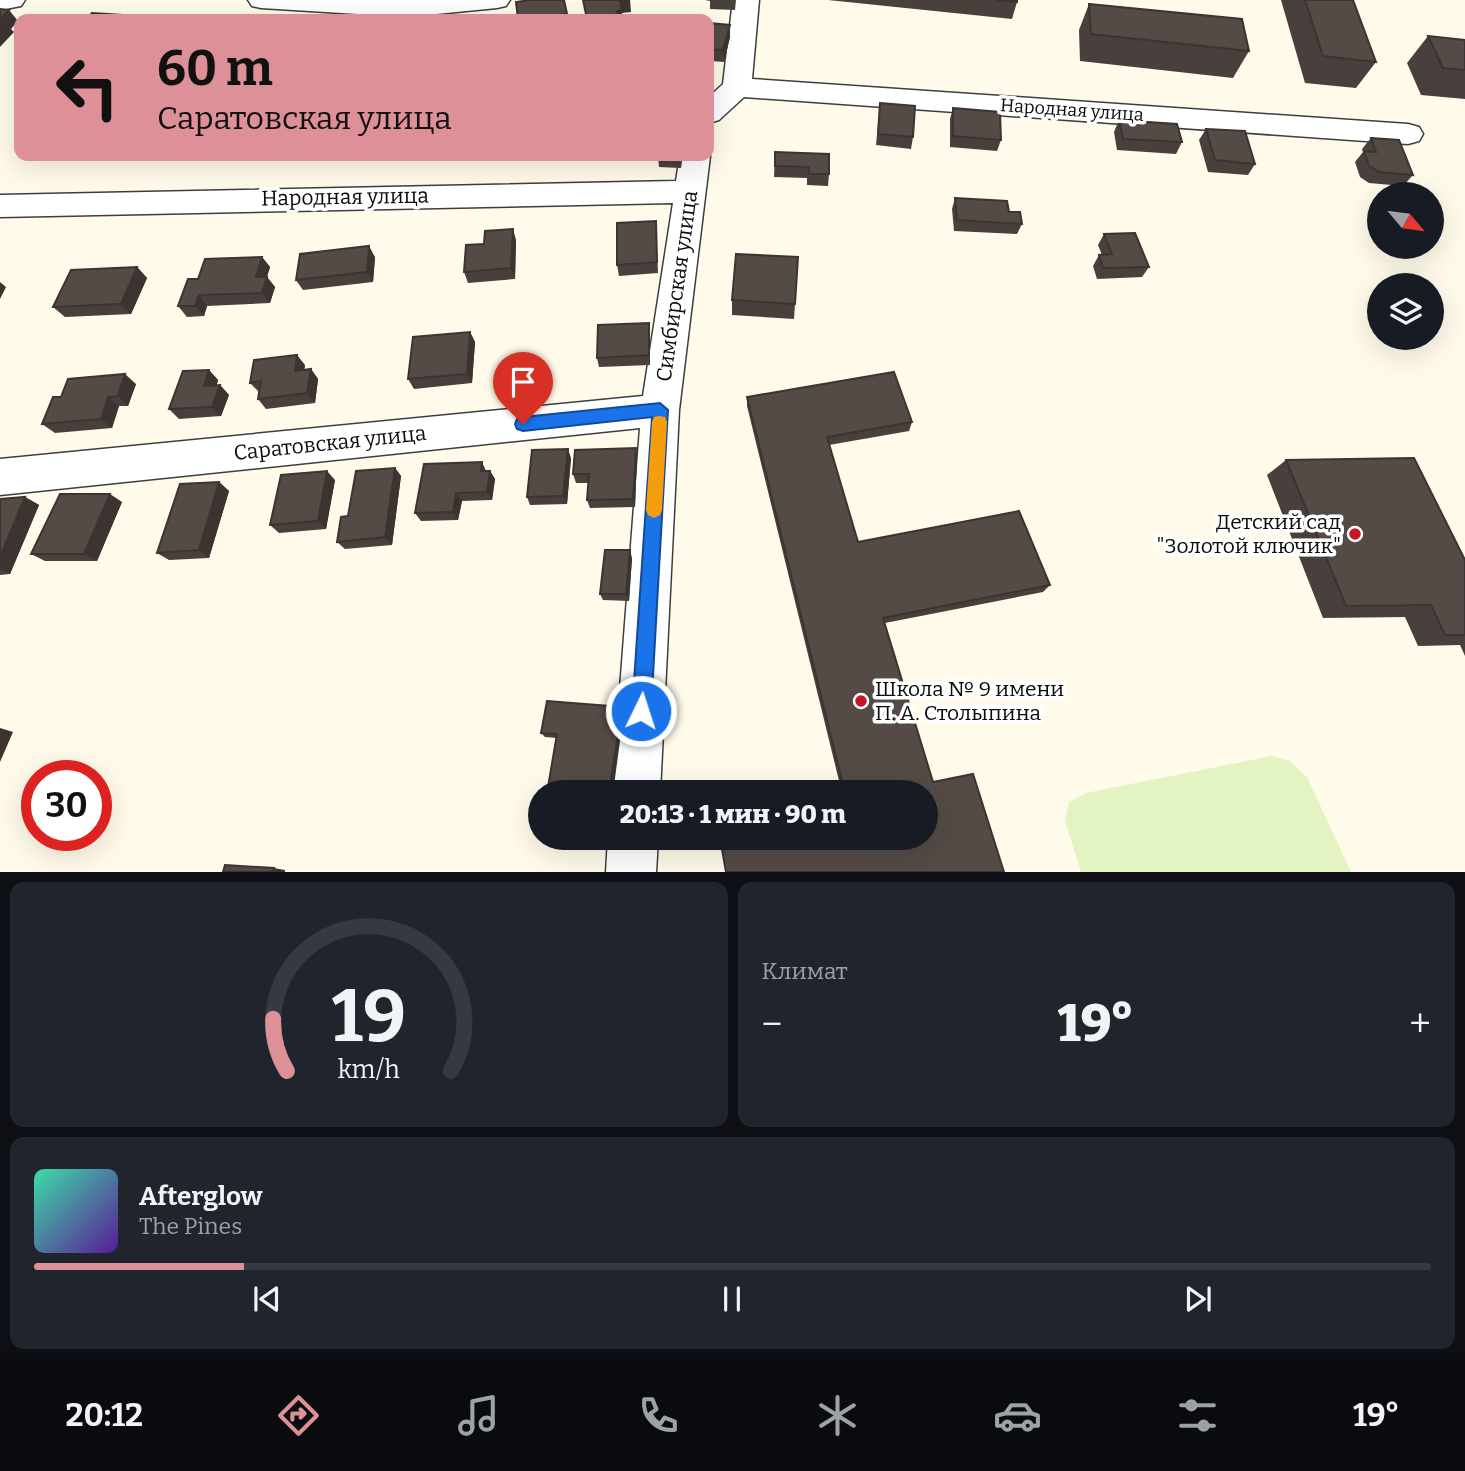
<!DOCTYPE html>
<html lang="ru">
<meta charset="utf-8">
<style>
body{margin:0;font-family:Bitter,serif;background:#20242c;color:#f1f3f6;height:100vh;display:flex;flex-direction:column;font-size:26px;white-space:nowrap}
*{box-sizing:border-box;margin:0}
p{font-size:23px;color:#9ea1a6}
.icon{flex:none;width:38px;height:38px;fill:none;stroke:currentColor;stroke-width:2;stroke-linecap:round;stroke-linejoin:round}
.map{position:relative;height:872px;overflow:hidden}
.side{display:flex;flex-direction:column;gap:10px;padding:10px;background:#0d0f14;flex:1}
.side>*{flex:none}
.guide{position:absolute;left:14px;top:14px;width:700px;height:147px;border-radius:14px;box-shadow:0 7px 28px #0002;background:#de9099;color:#111;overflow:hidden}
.needle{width:46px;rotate:119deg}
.controls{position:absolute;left:1367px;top:182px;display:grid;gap:14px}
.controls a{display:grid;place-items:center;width:77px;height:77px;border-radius:50%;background:#171b24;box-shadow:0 7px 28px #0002;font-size:35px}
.speed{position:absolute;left:21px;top:760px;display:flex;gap:14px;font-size:35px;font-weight:700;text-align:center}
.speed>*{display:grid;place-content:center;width:91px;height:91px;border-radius:50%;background:#171b24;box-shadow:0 7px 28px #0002;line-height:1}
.speed .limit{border:10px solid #d22;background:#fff;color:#111}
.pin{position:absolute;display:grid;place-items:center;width:60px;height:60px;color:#fff;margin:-72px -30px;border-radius:50% 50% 50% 0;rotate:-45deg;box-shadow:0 0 7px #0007}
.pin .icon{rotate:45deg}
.me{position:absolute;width:77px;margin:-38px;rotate:4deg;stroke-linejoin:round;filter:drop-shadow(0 0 5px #0008)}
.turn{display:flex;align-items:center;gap:24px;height:147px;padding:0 28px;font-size:32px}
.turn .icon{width:91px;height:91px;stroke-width:2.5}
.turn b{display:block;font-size:49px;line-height:60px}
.big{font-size:52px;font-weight:800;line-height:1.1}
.side .card{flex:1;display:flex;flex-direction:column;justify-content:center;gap:10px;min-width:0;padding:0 24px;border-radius:14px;background:#20242c}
.side .dial{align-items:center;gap:0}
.dial svg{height:182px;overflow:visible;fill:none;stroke:#363941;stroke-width:7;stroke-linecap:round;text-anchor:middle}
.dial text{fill:#f1f3f6;stroke:none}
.song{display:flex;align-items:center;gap:21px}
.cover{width:84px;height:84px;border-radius:10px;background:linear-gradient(135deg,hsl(160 70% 55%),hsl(270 70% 35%))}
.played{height:7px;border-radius:4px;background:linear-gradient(90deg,#de9099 15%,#363941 15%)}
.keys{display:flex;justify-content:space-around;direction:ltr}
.heat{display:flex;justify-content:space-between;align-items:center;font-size:38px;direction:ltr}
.side .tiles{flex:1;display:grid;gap:10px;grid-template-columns:1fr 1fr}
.card:last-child{grid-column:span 2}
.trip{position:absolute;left:528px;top:780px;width:410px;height:70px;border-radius:35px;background:#171b24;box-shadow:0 7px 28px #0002;font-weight:800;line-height:70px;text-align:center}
.menu{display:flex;height:112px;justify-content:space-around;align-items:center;background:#090b0e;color:#9ea1a6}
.menu .icon{width:49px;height:49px}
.menu .active{color:#de9099}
.menu b{font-size:32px;color:#f1f3f6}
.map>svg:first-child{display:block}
.pitch{fill:#e4f3c2}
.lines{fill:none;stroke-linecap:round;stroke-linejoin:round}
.street-casing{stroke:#3e3e3e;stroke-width:3}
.street{fill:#fff;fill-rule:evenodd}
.wall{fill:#48403c}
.shaded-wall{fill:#3b3431}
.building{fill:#544b46;stroke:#3b3431;stroke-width:2}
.route{fill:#1a73e8;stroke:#114b97;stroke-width:2}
.slow{fill:#f59e0b}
.poi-dot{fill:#c61727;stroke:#fff;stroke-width:2.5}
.labels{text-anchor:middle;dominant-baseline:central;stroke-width:7;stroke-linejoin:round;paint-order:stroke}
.far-street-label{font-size:18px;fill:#0b0b0b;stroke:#fff}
.street-label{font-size:21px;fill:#0b0b0b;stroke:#fff}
.poi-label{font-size:21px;fill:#0b0b0b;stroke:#fff;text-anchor:end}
</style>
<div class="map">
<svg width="1465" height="873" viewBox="0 0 1465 873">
<rect width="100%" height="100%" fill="#fffae9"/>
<!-- pitch -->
<path class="pitch" d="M1272,756L1290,761L1307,777L1351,872H1081L1065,821L1069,802L1086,793Z"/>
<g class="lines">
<!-- street casing -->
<g class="street-casing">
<path id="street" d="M0,0H25L21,6L0,10Z
M248,0H510L506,6L497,8L406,17L261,8L252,6Z
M733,0H759L752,79L1408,124L1419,127L1423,134L1419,141L1408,144L744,97L719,120L709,123V97L723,84Z
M709,153L710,156L679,410L660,793H612L640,428L0,495V459L643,396L673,203L0,217V195L676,181L680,156H709Z
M608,838H658L656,873H606Z"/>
</g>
<!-- street -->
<use href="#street" class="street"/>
</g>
<!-- wall -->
<path class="wall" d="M705,0H736L735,10L710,9V1Z
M828,0H1017V2L1012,19Z
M1281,0H1353L1376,62L1356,88L1305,83Z
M1089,4L1249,51L1233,78L1080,61L1079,30Z
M709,23L730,25V37L724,62L711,61L710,65H709Z
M1428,36L1465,40V99L1421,95L1407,63Z
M880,103L913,137L911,149L876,145Z
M953,108L1001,140L997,151L950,147V119Z
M1119,120L1182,142L1176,154L1117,150L1114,132Z
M1206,129L1255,164L1248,175L1208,172L1199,140Z
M1371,138L1413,175L1403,186L1369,183L1360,177L1355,162L1363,152L1362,149Z
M775,152L829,174L828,186L807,185V178L774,177Z
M658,156H683L681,168L659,167Z
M955,198L1009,212L1022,224L1017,234L954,231L952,209Z
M656,221L658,273L619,276L617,265Z
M1104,234L1149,267L1142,277L1097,279L1093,266L1099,255H1102L1098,245Z
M516,240L515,279L468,283L464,272Z
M262,257L270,267L267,277L275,287L270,303L207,306L204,316L187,317L178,306L198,279Z
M375,257L373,282L303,290L296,280Z
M137,267L147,278L131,314L65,317L53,307Z
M732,300L795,304L794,319L732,315Z
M470,332L475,342L472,383L414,389L408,379Z
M650,333V365L599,367L597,358Z
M305,365L304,370L311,369L318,379L315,403L266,409L258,399L259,392L250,383Z
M209,370L218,380L217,385H220L229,395L221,416L179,419L169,409Z
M136,384L128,406H119L112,428L55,433L42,424L61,397Z
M747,397L912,422L909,431L829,445L858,542L1050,585L1043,592L885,623L926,793H842L747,406Z
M636,448L637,457L635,507L590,508L587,500L589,483H576L573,474Z
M571,458L567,504L530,505L527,497Z
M1286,460L1465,560V656L1460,645L1418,646L1405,617L1323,618L1267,475Z
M395,468L401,476L392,545L345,549L337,542L348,516Z
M486,471H490L495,479L492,500L462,501L458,520L421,521L415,513Z
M335,480L326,529L279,533L270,525Z
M219,482L229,491L209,558L169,560L157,553Z
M25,497L39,505L10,574L0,575V499Z
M122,502L97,561H45L31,554Z
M632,558L629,601L603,600L600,594Z
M622,707L624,711L557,738L545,737L541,733Z"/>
<!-- shaded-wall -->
<path class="shaded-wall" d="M630,0L631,12L622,13L623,19H605L604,18L617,11L620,2Z
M9,10L18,21L11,29L14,32L0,47V19Z
M567,14L568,19H561L560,15Z
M730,25V37L724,62L723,50Z
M513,229L516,240L515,279L511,268Z
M369,246L375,257L373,282L367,272Z
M262,257L270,267L263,288L256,277Z
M137,267L147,278L131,314L121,304Z
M267,277L275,287L270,303L262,293Z
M0,282L6,287L0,299Z
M199,295L207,306L204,316L195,306Z
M649,323L650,333V365L649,355Z
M470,332L475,342L472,383L467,374Z
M297,355L305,365L302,381L295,371Z
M311,369L318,379L315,403L307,393Z
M209,370L218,380L213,395L204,386Z
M125,374L136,384L128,406L118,396Z
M220,385L229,395L221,416L212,407Z
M108,397L119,406L112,428L101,419Z
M636,448L637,457L635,507L633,499Z
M568,449L571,458L567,504L563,496Z
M482,462L486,471H481Z
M395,468L401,476L392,545L385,537Z
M327,471L335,480L326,529L318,521Z
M490,471L495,479L492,500L487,492Z
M219,482L229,491L209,558L199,550Z
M456,493L462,501L458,520L453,512Z
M110,494L122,502L97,561L84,554Z
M25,497L39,505L10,574L0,569V557Z
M630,550L632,558L629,601L626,594Z
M622,707L624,711L613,793H609Z
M0,728L13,732L0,762Z
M274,868L285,870V872H273Z"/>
<!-- building -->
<path class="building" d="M530,0H564L567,14L560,15L561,19H518L516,2Z
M583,0H630L620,2L622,10L617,11L619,16L604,18L605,19H587Z
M996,0H1017V2Z
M1305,0H1353L1376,62L1323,56Z
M1089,4L1242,19L1249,51L1091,34Z
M0,9L9,10L0,19Z
M92,13L137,16L135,19H86Z
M709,23L730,25L723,50L711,49L709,54Z
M1428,36L1465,40V70L1443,68Z
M880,103L915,106L913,137L878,134Z
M953,108L1000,112L1001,140L953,136Z
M1119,120L1177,124L1182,142L1123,139Z
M1206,129L1245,131L1255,164L1215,160Z
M1371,138L1399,140L1413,175L1379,172L1369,166L1364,151L1376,152Z
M775,152L829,154V174H809V167L775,166Z
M955,198L1007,201L1009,212H1020L1022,224L957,220Z
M656,221L657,262L617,265V223Z
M513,229L511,268L464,272L466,245L484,244L485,231Z
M1135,233L1149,267L1103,268L1099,255L1112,254L1104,234Z
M369,246L367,272L296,280L300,254Z
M736,254L798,257L795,304L732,300Z
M262,257L256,277H267L262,293L199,295L195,306H178L188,279H198L205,259Z
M137,267L121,304L53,307L71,270Z
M649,323V355L597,358L598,325Z
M470,332L467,374L408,379L413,337Z
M297,355L295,371L311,369L307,393L258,399L261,381L250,383L254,360Z
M209,370L204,386L220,385L212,407L169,409L183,371Z
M894,372L912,422L827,437L858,542L1019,511L1050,585L883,618L933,782L973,774L1004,872H726L720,838H926V793H845L747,397Z
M125,374L118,396L108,397L101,419L42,424L53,397H61L68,379Z
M636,448L633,499L587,500L589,474H573L575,450Z
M568,449L563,496L527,497L532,450Z
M1414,458L1465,560V635H1445L1431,605L1346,606L1286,460Z
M482,462L481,471H490L487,492L456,493L453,512L415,513L424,464Z
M395,468L385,537L337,542L341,517L348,516L356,471Z
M327,471L318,521L270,525L281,475Z
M219,482L199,550L157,553L180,484Z
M60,494H110L84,554H31Z
M25,497L0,557V499Z
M605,550H630L626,594H600Z
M547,701L622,707L609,793H547L557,734L541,733Z
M225,865L274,868L273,872H223Z"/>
<!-- route -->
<path class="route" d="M660,403L668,410L651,711L648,717L641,720L635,717L632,711L652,417L523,431L517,429L515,424L517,419L523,417Z"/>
<!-- slow -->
<path class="slow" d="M659,416L665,417L667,422L662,510L660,515L654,518L648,515L646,510L652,422L654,417Z"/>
<!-- markers -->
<g class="poi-dot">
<circle cx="1355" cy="534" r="7"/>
<circle cx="861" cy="701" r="7"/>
</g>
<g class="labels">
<!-- far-street labels -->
<g class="far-street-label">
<text transform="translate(1072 110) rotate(4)">Народная улица</text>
</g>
<!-- street labels -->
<g class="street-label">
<text transform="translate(345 197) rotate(-1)">Народная улица</text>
<text transform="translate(677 286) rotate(-82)">Симбирская улица</text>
<text transform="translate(330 443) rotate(-6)">Саратовская улица</text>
</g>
<!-- poi labels -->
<g class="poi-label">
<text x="1341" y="522">Детский сад<tspan x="1341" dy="24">"Золотой ключик"</tspan></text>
<text x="875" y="689" text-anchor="start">Школа № 9 имени<tspan x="875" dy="24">П. А. Столыпина</tspan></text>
</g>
</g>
</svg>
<div class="controls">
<a><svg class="needle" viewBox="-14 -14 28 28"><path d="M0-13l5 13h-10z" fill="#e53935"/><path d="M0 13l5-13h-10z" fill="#9ea1a6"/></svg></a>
<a><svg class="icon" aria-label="layers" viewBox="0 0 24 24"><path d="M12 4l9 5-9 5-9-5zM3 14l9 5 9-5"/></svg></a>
</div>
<div class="speed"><div class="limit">30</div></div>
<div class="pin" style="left:523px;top:424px;background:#d93025"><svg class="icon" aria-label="arrive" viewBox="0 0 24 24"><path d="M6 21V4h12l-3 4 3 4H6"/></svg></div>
<svg class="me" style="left:641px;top:711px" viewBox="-20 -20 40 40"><circle r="17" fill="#1a73e8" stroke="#fff" stroke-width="3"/><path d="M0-11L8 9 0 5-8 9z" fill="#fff"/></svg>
<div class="trip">20:13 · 1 мин · 90 m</div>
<div class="guide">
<div class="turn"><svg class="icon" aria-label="left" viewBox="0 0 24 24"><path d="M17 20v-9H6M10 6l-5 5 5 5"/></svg><div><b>60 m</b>Саратовская улица</div></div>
</div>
</div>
<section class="side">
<div class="tiles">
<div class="card dial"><svg viewBox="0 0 100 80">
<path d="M14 69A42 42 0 1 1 86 69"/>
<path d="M14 69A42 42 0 0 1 8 46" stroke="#de9099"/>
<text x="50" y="56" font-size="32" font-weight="700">19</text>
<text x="50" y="72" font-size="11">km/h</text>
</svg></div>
<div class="card"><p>Климат</p>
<div class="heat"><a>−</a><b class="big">19°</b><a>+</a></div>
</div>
<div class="card">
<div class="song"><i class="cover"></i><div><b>Afterglow</b><p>The Pines</p></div></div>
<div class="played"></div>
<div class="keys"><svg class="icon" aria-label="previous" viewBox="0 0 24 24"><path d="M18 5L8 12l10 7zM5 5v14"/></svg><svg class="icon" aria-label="pause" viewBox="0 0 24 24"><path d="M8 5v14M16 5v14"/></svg><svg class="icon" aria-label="next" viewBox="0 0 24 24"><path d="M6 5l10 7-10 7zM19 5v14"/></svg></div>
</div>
</div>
</section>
<nav class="menu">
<b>20:12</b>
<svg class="icon active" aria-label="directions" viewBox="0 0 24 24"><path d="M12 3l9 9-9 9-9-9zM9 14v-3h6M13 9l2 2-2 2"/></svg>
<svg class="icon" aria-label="music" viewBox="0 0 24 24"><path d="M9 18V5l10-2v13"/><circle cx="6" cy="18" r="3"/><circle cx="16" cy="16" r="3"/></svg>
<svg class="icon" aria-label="phone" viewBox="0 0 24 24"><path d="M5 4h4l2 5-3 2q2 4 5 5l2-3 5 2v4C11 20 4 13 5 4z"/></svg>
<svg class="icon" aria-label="climate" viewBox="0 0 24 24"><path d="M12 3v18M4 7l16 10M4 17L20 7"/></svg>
<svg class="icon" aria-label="car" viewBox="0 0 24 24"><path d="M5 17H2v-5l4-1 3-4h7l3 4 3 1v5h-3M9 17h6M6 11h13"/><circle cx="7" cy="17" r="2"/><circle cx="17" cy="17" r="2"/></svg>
<svg class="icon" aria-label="filters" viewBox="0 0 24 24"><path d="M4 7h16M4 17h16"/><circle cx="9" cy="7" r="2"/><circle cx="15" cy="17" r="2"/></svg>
<b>19°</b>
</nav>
